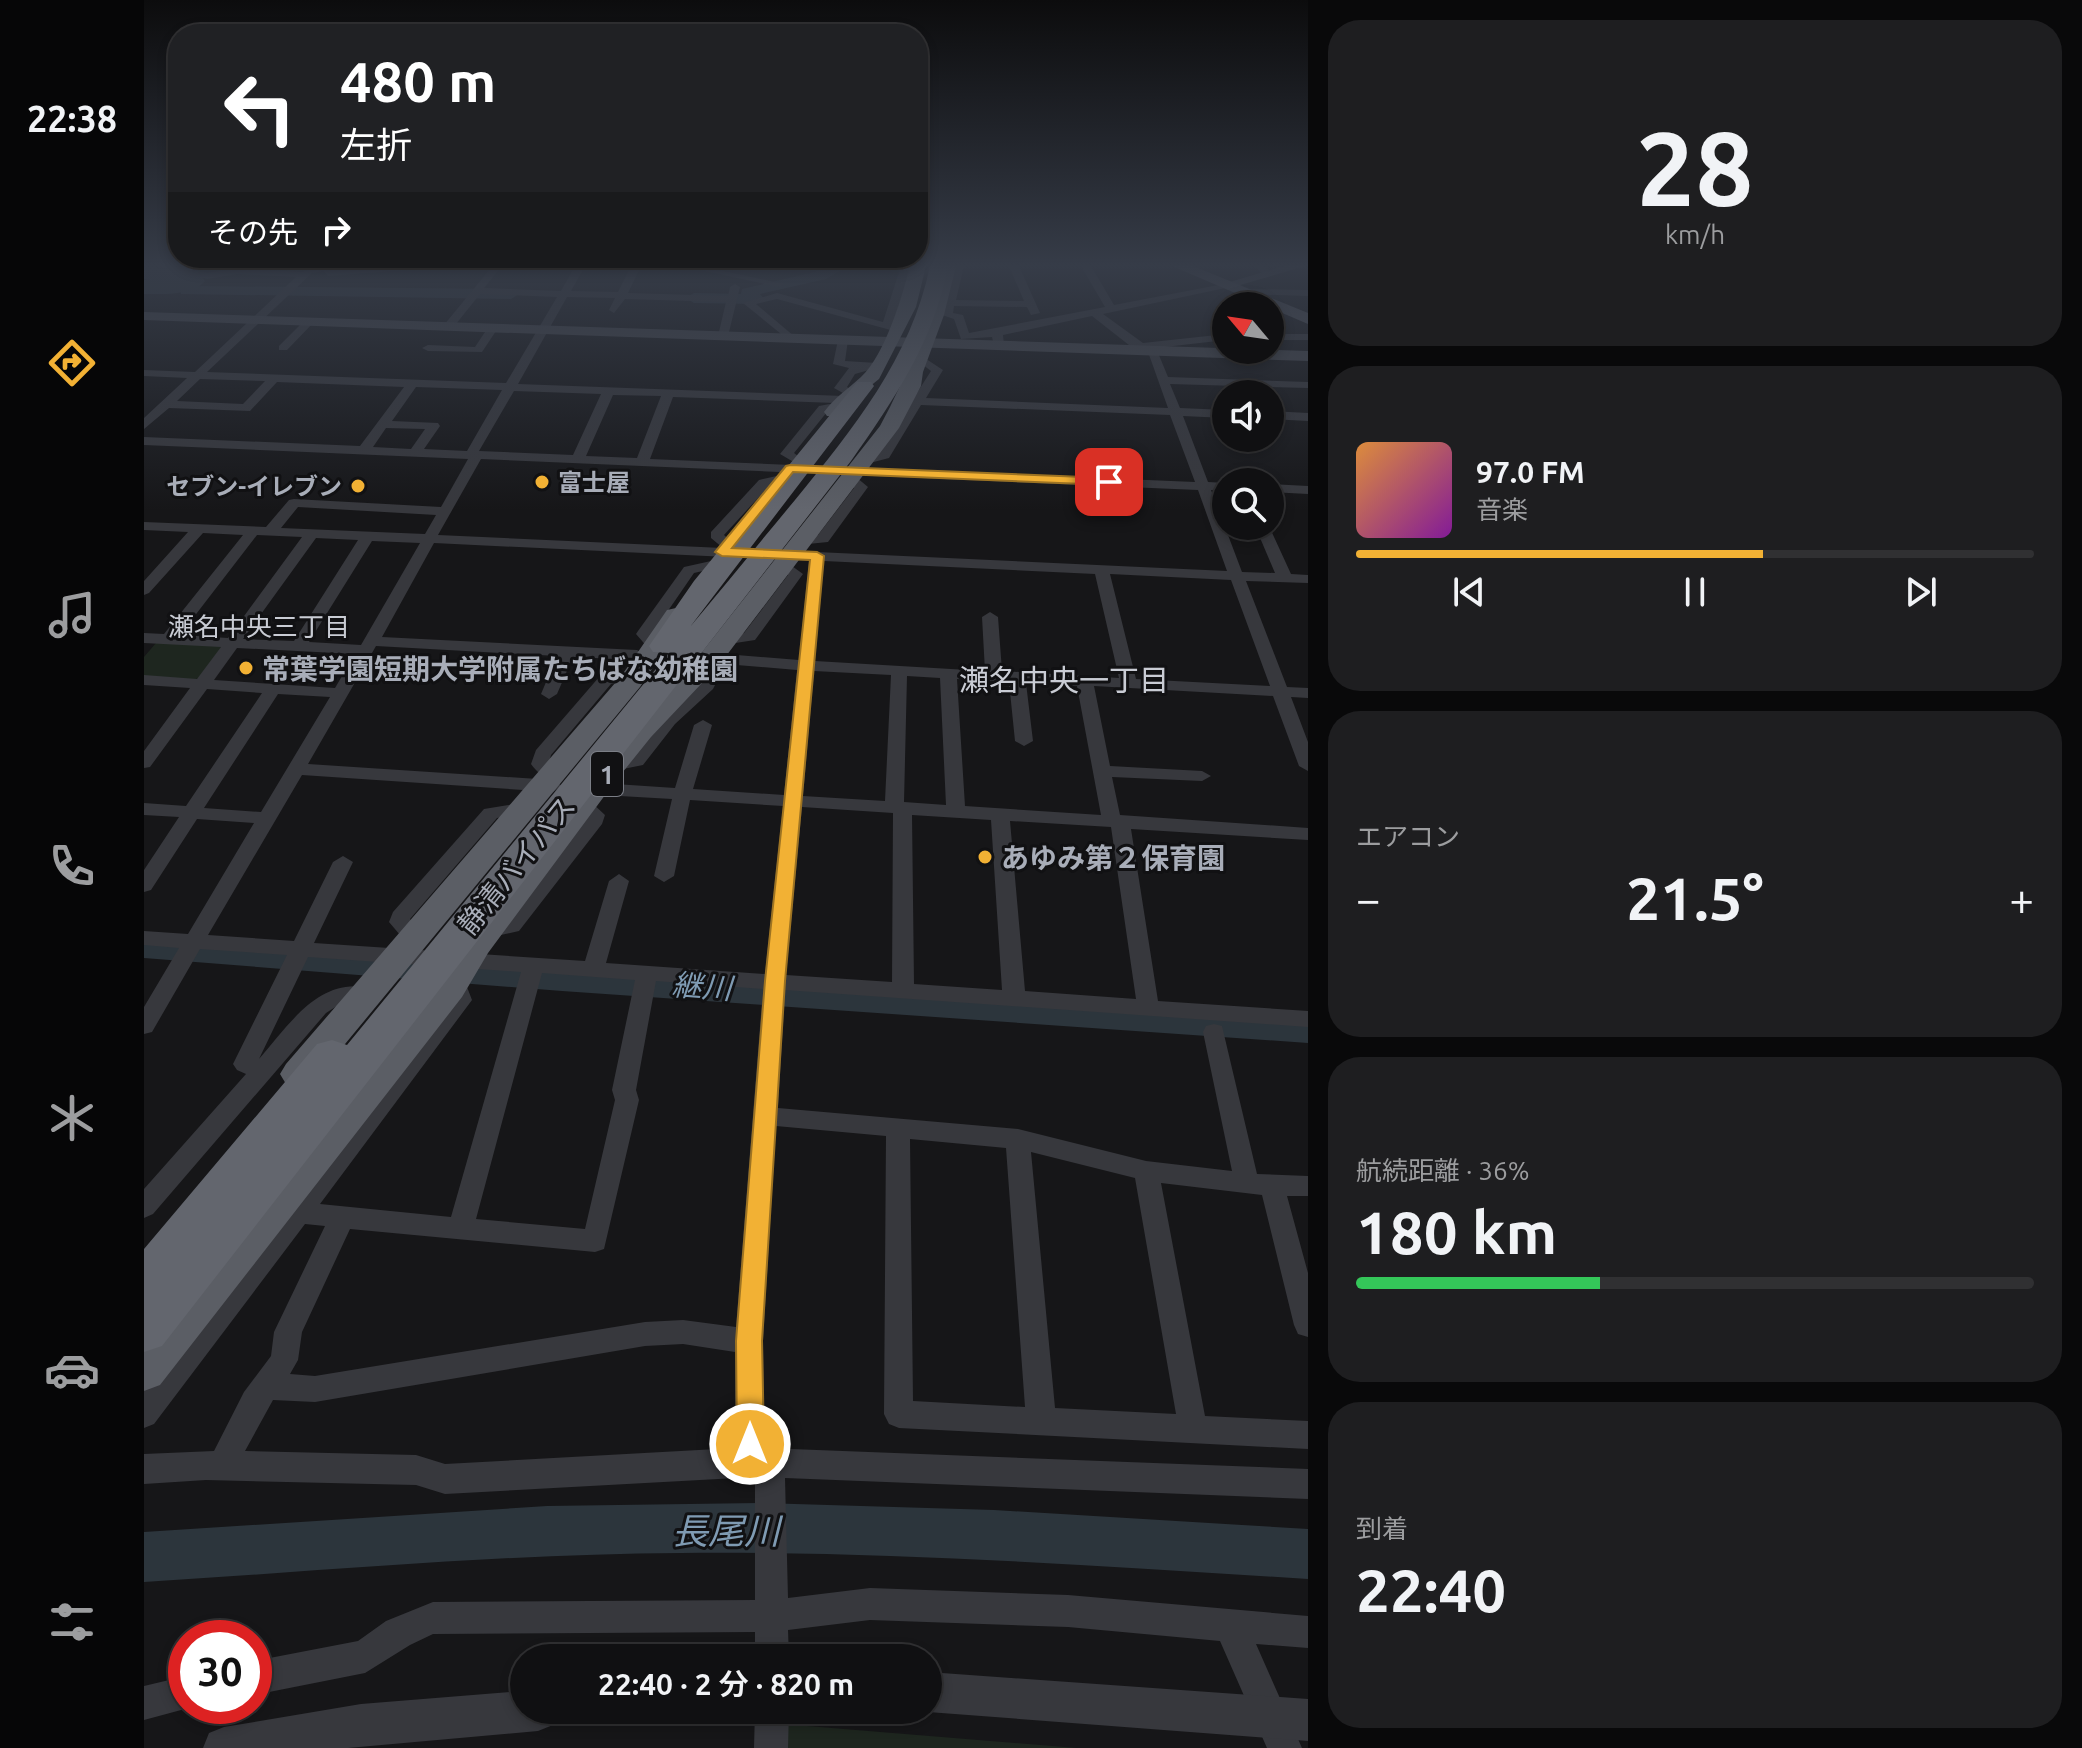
<!DOCTYPE html>
<html lang="ja">
<meta charset="utf-8">
<style>
body{margin:0;font-family:Ubuntu,"Noto Sans JP",sans-serif;background:#1e1e20;color:#f1f3f6;height:100vh;display:flex;flex-direction:column;font-size:30px;white-space:nowrap}
*{box-sizing:border-box;margin:0}
p{font-size:26px;color:#9c9d9f}
.icon{flex:none;width:44px;height:44px;fill:none;stroke:currentColor;stroke-width:2;stroke-linecap:round;stroke-linejoin:round}
.map{position:relative;flex:1;overflow:hidden}
.side{display:flex;flex-direction:column;gap:20px;padding:20px;background:#09090a;width:774px}
.side>*{flex:none}
.banner{position:absolute;left:24px;top:24px;width:760px;height:244px;border-radius:32px;box-shadow:0 4px 12px #0003,0 0 0 2px #303032;background:#202124;color:#fff;overflow:hidden}
.needle{width:52px;rotate:299deg}
.buttons{position:absolute;left:1068px;top:292px;display:grid;gap:16px}
.buttons a{display:grid;place-items:center;width:72px;height:72px;border-radius:50%;background:#101012;box-shadow:0 4px 12px #0003,0 0 0 2px #303032;font-size:40px}
.speed{position:absolute;left:24px;top:1620px;display:flex;gap:16px;font-size:40px;font-weight:700;text-align:center}
.speed>*{display:grid;place-content:center;width:104px;height:104px;border-radius:50%;background:#101012;box-shadow:0 4px 12px #0003,0 0 0 2px #303032;line-height:1}
.speed .limit{border:12px solid #d22;background:#fff;color:#111}
.pin{position:absolute;display:grid;place-items:center;width:68px;height:68px;color:#fff;margin:-34px;border-radius:16px;box-shadow:0 4px 12px #0006}
.me{position:absolute;width:88px;margin:-44px;rotate:0deg;stroke-linejoin:round;filter:drop-shadow(0 0 6px #0008)}
.turn{display:flex;align-items:center;gap:28px;height:168px;padding:0 40px;font-size:36px}
.turn .icon{width:104px;height:104px;stroke-width:2.5}
.turn b{display:block;font-size:56px;line-height:68px}
.then{display:flex;align-items:center;height:76px;padding:0 40px;background:#0003;gap:16px;font-size:30px}
.big{font-size:60px;font-weight:600;line-height:1.1}
.side .widget{flex:1;display:flex;flex-direction:column;justify-content:center;gap:12px;min-width:0;padding:0 28px;border-radius:32px;background:#1e1e20}
.side .dial{align-items:center;gap:0}
.dial b{font-size:104px;line-height:1}
.song{display:flex;align-items:center;gap:24px}
.cover{width:96px;height:96px;border-radius:12px;background:linear-gradient(135deg,hsl(30 70% 55%),hsl(290 70% 35%))}
.played{height:8px;border-radius:4px;background:linear-gradient(90deg,#f2b134 60%,#303032 60%)}
.keys{display:flex;justify-content:space-around;direction:ltr}
.heat{display:flex;justify-content:space-between;align-items:center;font-size:44px;direction:ltr}
.charge{height:12px;border-radius:6px;background:linear-gradient(90deg,#34c759 36%,#303032 0)}
.trip{position:absolute;left:366px;top:1644px;width:432px;height:80px;border-radius:40px;background:#101012;box-shadow:0 4px 12px #0003,0 0 0 2px #303032;font-weight:600;line-height:80px;text-align:center}
main{display:flex;flex:1;min-height:0}
.menu{display:flex;flex-direction:column;width:144px;justify-content:space-around;align-items:center;background:#060607;color:#9c9d9f}
.menu .icon{width:56px;height:56px}
.menu .selected{color:#f2b134}
.menu b{font-size:36px;color:#f1f3f6}
.map>svg:first-child{display:block}
.green{fill:#1e261f}
.water{fill:#2c353c}
.lines{fill:none;stroke-linecap:round;stroke-linejoin:round}
.river{fill:#2c353c;fill-rule:evenodd}
.minor{fill:#37383d;fill-rule:evenodd}
.tertiary{fill:#37383d;fill-rule:evenodd}
.secondary{fill:#45474d;fill-rule:evenodd}
.primary{fill:#53555c;fill-rule:evenodd}
.trunk{fill:#5b5e65;fill-rule:evenodd}
.motorway{fill:#63666e;fill-rule:evenodd}
.route{fill:#f2b134;stroke:#9d7322;stroke-width:2}
.poi-dot{fill:#f2b134;stroke:#111113;stroke-width:3}
.labels{text-anchor:middle;dominant-baseline:central;stroke-width:6;stroke-linejoin:round;paint-order:stroke}
.far-poi-label{font-size:24px;font-weight:bold;fill:#a8adb8;stroke:#111113;text-anchor:start}
.far-neighbourhood-label{font-size:26px;fill:#c9ccd4;stroke:#111113}
.shield{fill:#111113;stroke:#7b7e86;stroke-width:2}
.shield-label{font-size:26px;font-weight:bold;fill:#a8adb8}
.poi-label{font-size:28px;font-weight:bold;fill:#a8adb8;stroke:#111113;text-anchor:start}
.street-label{font-size:28px;fill:#a8adb8;stroke:#111113}
.neighbourhood-label{font-size:30px;fill:#c9ccd4;stroke:#111113}
.water-label{font-size:30px;font-style:italic;fill:#7f9bb3;stroke:#111113}
.near-water-label{font-size:36px;font-style:italic;fill:#7f9bb3;stroke:#111113}
</style>
<main>
<nav class="menu">
<b>22:38</b>
<svg class="icon selected" aria-label="directions" viewBox="0 0 24 24"><path d="M12 3l9 9-9 9-9-9zM9 14v-3h6M13 9l2 2-2 2"/></svg>
<svg class="icon" aria-label="music" viewBox="0 0 24 24"><path d="M9 18V5l10-2v13"/><circle cx="6" cy="18" r="3"/><circle cx="16" cy="16" r="3"/></svg>
<svg class="icon" aria-label="phone" viewBox="0 0 24 24"><path d="M5 4h4l2 5-3 2q2 4 5 5l2-3 5 2v4C11 20 4 13 5 4z"/></svg>
<svg class="icon" aria-label="climate" viewBox="0 0 24 24"><path d="M12 3v18M4 7l16 10M4 17L20 7"/></svg>
<svg class="icon" aria-label="car" viewBox="0 0 24 24"><path d="M5 17H2v-5l4-1 3-4h7l3 4 3 1v5h-3M9 17h6M6 11h13"/><circle cx="7" cy="17" r="2"/><circle cx="17" cy="17" r="2"/></svg>
<svg class="icon" aria-label="filters" viewBox="0 0 24 24"><path d="M4 7h16M4 17h16"/><circle cx="9" cy="7" r="2"/><circle cx="15" cy="17" r="2"/></svg>
</nav>
<div class="map">
<svg width="1164" height="1748" viewBox="0 0 1164 1748">
<rect width="100%" height="100%" fill="#161618"/>
<!-- green -->
<path class="green" d="M12,643L75,646L78,648L58,677L49,680L0,677V657Z
M639,1724L933,1748H639Z"/>
<!-- water -->
<path class="water" d="M0,266L56,274L61,281C48,296 19,294 0,294V280L5,279H0Z"/>
<g class="lines">
<!-- river -->
<path class="river" d="M685,266H704L682,279L616,294L620,299L612,304L550,303L542,298L550,293L597,294L598,289L671,272Z
M43,286L367,289L375,294L367,299L37,294V288Z
M0,934L418,967L1164,1017V1043L418,991L0,958Z
M615,1503L850,1510L1164,1529V1579C955,1566 746,1551 537,1553C357,1554 179,1571 0,1582V1532L403,1506Z"/>
<!-- minor -->
<path class="minor" d="M13,266H30L63,273L93,268L158,272L178,266H197L187,270L279,266L274,269L184,276L180,271L168,273L63,372L362,383L413,297L336,294L308,329H300V325L346,269H299L294,266H358L340,288L417,291L431,266H441L427,291L474,292L487,266H497L484,293L584,296L586,287L591,284L596,287L584,336L579,339L574,336L582,302L481,299L470,313L465,310L471,298L423,297L374,384L700,396L706,400L699,404V409L683,412L650,453L659,460L653,464L636,454L675,406L691,403L529,397L506,459L1051,482L1026,415L777,405L745,458L722,464L716,460L735,452L787,371L770,358L776,355L799,370L782,398L1024,408L1003,349H990L948,316L859,335L860,345L855,348L850,345L848,337L817,339L810,319L798,315L810,266H820L812,300L880,301L865,266H875L896,313L887,315L883,307L810,306L809,313L819,315L825,333L961,307L937,266H947L970,305L1090,282L1086,287L959,314L999,343L1082,334V340L1012,348L1024,377L1164,382V388L1026,384L1036,408L1082,410V418L1039,416L1064,482L1082,483V491L1067,490L1098,572L1131,573L1111,526H1125L1147,574L1164,575V583L1102,581L1143,687L1164,688V698L1147,697L1164,742V771L1155,766L1129,696L950,686L966,766L1058,771L1067,776L1058,781L968,777L976,815L1164,828V840L987,829L1014,1001L1164,1011V1027L641,990L634,1108L874,1129L1002,1161L1088,1171L1059,1032L1062,1026L1070,1024L1078,1026L1113,1174L1164,1176V1196H1143L1164,1273V1337L1154,1334L1150,1325L1118,1195L1017,1183L1061,1416L1164,1421V1449L755,1428L745,1424L740,1414L742,1136L632,1126L619,1341L621,1448L1164,1469V1499L641,1478L644,1598L726,1588L924,1595L1164,1616V1648L1112,1644L1158,1748H1123L1076,1641L924,1627L726,1620L644,1630L645,1658H611V1632L289,1634L266,1645L221,1673L110,1695V1661L214,1641L242,1621L289,1602L611,1600V1477L301,1494L272,1485L62,1480L0,1484V1454L70,1451L100,1392L127,1356L130,1332L181,1226L161,1224L10,1424L0,1428V1391L302,1005L305,997L295,988L298,983L306,980L323,987L328,1000L176,1204L307,1217L377,972L164,957L115,1059C145,1025 176,974 229,989L232,995L229,1001L196,1004L182,1013L9,1214L0,1218V1189L102,1074L93,1070L89,1064L143,955L56,949L8,1032L0,1034V1007L35,948L0,945V931L44,934L110,823L53,819L7,890L0,892V870L35,817L0,815V803L42,806L118,693L63,689L6,767L0,768V751L46,688L0,685V675L53,679L77,647L0,643V633L20,634L99,535L59,533L5,593L0,595V581L44,532L0,530V522L122,527L145,500L150,499L297,507L324,459L0,445V437L216,446L260,387L133,382L106,411L25,408L0,429V418L43,378L0,376V370L51,372L152,277L93,274L63,279ZM56,379L121,381L99,404L33,401ZM272,387L358,390L323,451L280,449L296,426L294,423L248,421ZM370,391L457,394L429,455L335,451ZM469,395L517,396L493,458L442,456ZM242,428L281,429L267,449L229,447ZM337,459L1054,490L1083,571L588,548L591,545L580,535L625,486L642,482L644,479L637,475L615,480L567,532V538L579,548L294,535ZM154,507L292,515L281,534L137,528ZM113,535L158,537L84,638L36,635ZM172,538L214,540L150,641L99,639ZM228,541L276,543L217,645L165,642ZM290,543L665,561L655,660L556,652L548,657L556,662L653,670L640,795L549,789L568,725L559,720L550,725L531,788L441,782L432,788L441,794L528,799L510,876L520,882L530,876L546,800L639,806L621,974L462,963L485,881L475,874L465,881L441,961L170,943L209,862L199,856L189,862L150,941L64,935L158,775L409,792L418,786L409,780L164,764L232,646L413,656L397,694L405,699L413,694L429,657L493,660L501,655L493,650L238,637ZM680,561L951,574L975,678L858,671L854,617L846,612L838,617L841,671L671,661ZM966,574L1087,580L1126,686L992,679ZM93,648L211,654L191,688L70,680ZM670,671L747,675L741,801L659,796ZM763,676L796,678L802,805L760,802ZM813,679L865,682L871,741L880,746L889,741L882,683L933,686L957,815L821,806ZM134,694L186,697L117,812L60,808ZM658,807L749,813L748,982L642,975ZM768,815L847,820L858,990L770,984ZM866,821L967,827L992,999L881,991ZM398,973L491,980L468,1090L471,1100L441,1229L332,1219ZM512,981L619,989L592,1327L539,1320L501,1322L171,1376L146,1374L154,1360L158,1332L206,1229L451,1252L460,1249L495,1100L492,1090ZM766,1139L862,1148L881,1407L769,1401ZM887,1152L991,1178L1032,1414L911,1408ZM539,1344L591,1352V1448L301,1464L272,1455L101,1451L129,1400L171,1402L501,1346Z
M360,266H423L418,269H365Z
M538,266H556L640,284L635,287Z
M757,266H767L749,324L759,329L754,332L633,299L612,304L651,337V341L647,342L599,303L633,293L739,322Z
M1110,266H1120L1129,274L1121,276Z
M1104,289L1164,290V296L1100,294L1099,292Z
M161,320L170,322L143,350H135V346Z
M345,326L354,328L338,352L284,351L278,348L284,345L331,347Z
M1126,334H1164V340H1126Z
M699,337L704,340L701,361L733,363L739,366L711,374L703,387L712,393L706,397L690,388L705,368L689,364L694,340Z
M1126,411L1164,413V421L1126,419Z
M702,477H712L724,487L684,542L654,545V539L674,535L710,488L700,480Z
M1126,484L1164,486V494L1126,492Z
M567,561L574,565L572,568L550,573L508,634L519,646L517,649H505L492,634L494,631L540,567Z
M641,561L659,574L611,640L572,646V640L600,633L644,575L634,565Z
M554,668L569,676L571,685L569,689L531,724L499,765L469,771L463,770L460,766L463,762L487,757L519,716L555,684L546,673Z
M491,670L499,675L497,679L467,684L407,755L405,762L417,773L414,777C403,780 393,773 387,764L392,750L456,676Z
M439,799L446,801L461,815L458,824L375,931L343,938L336,936L333,931L336,926L361,920L442,819L430,805Z
M377,803L384,805L386,809L384,813L353,818L266,919L280,937L276,942H262L245,922L249,912L340,809Z
M42,1676V1706H52L0,1720V1686Z
M611,1710H645L644,1748H610Z"/>
<!-- tertiary -->
<path class="tertiary" d="M784,1672L1164,1699V1741L784,1712L778,1710H784Z
M380,1691V1710H415L409,1725L394,1731L204,1748H59L65,1733L80,1727L217,1704Z"/>
<!-- secondary -->
<path class="secondary" d="M1140,266H1161L1086,288L1079,284Z
M0,312L1164,351V361L0,320Z"/>
<!-- primary -->
<path class="primary" d="M1028,266H1049L1164,313V324Z"/>
<!-- trunk -->
<path class="trunk" d="M766,266H782L772,307L735,379L714,396L697,416H683L680,412C691,397 704,389 717,377C741,355 758,297 766,266Z
M796,266H812L800,315L779,372L777,386L755,428L576,664L507,737L470,783L344,953L318,997L16,1385L0,1391V1336L294,979L319,938L450,771L487,725L558,652L736,426C764,376 782,322 796,266Z
M532,608L541,610L544,615L496,687L168,1084L155,1088L142,1084L136,1074L142,1064L478,675L523,610Z"/>
<!-- motorway -->
<path class="motorway" d="M786,266H804C790,341 750,400 707,461L18,1346L0,1352V1249L173,1044L188,1040L203,1045L525,653L509,652L505,646L550,581L713,382H727L730,386L727,390L546,627C581,585 616,542 651,500C709,429 767,358 786,266Z"/>
</g>
<!-- sky -->
<linearGradient id="sky" x2="0" y2="1"><stop stop-color="#0c0c0d"/><stop offset="0.52" stop-color="#363c48"/><stop offset="1" stop-color="#363c48" stop-opacity="0"/></linearGradient>
<rect width="1164" height="510" fill="url(#sky)"/>
<!-- route -->
<path class="route" d="M646,465L965,478L971,482L965,485L649,472L588,548L673,552L680,556L641,981L618,1341L620,1444L616,1454L606,1457L597,1454L593,1444L592,1341L621,981L666,560L578,556L571,552L642,466Z"/>
<!-- markers -->
<g class="poi-dot">
<circle cx="398" cy="482" r="8"/>
<circle cx="214" cy="486" r="8"/>
<circle cx="102" cy="668" r="8"/>
<circle cx="841" cy="857" r="8"/>
</g>
<g class="labels">
<!-- far-poi labels -->
<g class="far-poi-label">
<text x="414" y="482">富士屋</text>
<text x="198" y="486" text-anchor="end">セブン-イレブン</text>
</g>
<!-- far-neighbourhood labels -->
<g class="far-neighbourhood-label">
<text x="115" y="626">瀬名中央三丁目</text>
</g>
<!-- shield labels -->
<rect class="shield" x="447" y="752" width="32" height="44" rx="6"/>
<g class="shield-label">
<text x="463" y="774">1</text>
</g>
<!-- poi labels -->
<g class="poi-label">
<text x="118" y="668">常葉学園短期大学附属たちばな幼稚園</text>
<text x="857" y="857">あゆみ第２保育園</text>
</g>
<!-- street labels -->
<g class="street-label">
<text transform="translate(372 865) rotate(-51)">静清バイパス</text>
</g>
<!-- neighbourhood labels -->
<g class="neighbourhood-label">
<text x="920" y="680">瀬名中央一丁目</text>
</g>
<!-- water labels -->
<g class="water-label">
<text transform="translate(558 986) rotate(4)">継川</text>
</g>
<!-- near-water labels -->
<g class="near-water-label">
<text x="582" y="1530">長尾川</text>
</g>
</g>
</svg>
<div class="buttons">
<a><svg class="needle" viewBox="-14 -14 28 28"><path d="M0-13l5 13h-10z" fill="#e53935"/><path d="M0 13l5-13h-10z" fill="#9c9d9f"/></svg></a>
<a><svg class="icon" aria-label="sound" viewBox="0 0 24 24"><path d="M4 9h4l5-4v14l-5-4H4zM17 9q2 3 0 6"/></svg></a>
<a><svg class="icon" aria-label="search" viewBox="0 0 24 24"><circle cx="10" cy="10" r="6"/><path d="M15 15l6 6"/></svg></a>
</div>
<div class="speed"><div class="limit">30</div></div>
<div class="pin" style="left:965px;top:482px;background:#d93025"><svg class="icon" aria-label="arrive" viewBox="0 0 24 24"><path d="M6 21V4h12l-3 4 3 4H6"/></svg></div>
<svg class="me" style="left:606px;top:1444px" viewBox="-20 -20 40 40"><circle r="17" fill="#f2b134" stroke="#fff" stroke-width="3"/><path d="M0-11L8 9 0 5-8 9z" fill="#fff"/></svg>
<div class="trip">22:40 · 2 分 · 820 m</div>
<div class="banner">
<div class="turn"><svg class="icon" aria-label="left" viewBox="0 0 24 24"><path d="M17 20v-9H6M10 6l-5 5 5 5"/></svg><div><b>480 m</b>左折</div></div>
<div class="then">その先<svg class="icon" aria-label="right" viewBox="0 0 24 24"><path d="M7 20v-9h11M14 6l5 5-5 5"/></svg></div>
</div>
</div>
<section class="side">
<div class="widget dial"><b>28</b><p>km/h</p></div>
<div class="widget">
<div class="song"><i class="cover"></i><div><b>97.0 FM</b><p>音楽</p></div></div>
<div class="played"></div>
<div class="keys"><svg class="icon" aria-label="previous" viewBox="0 0 24 24"><path d="M18 5L8 12l10 7zM5 5v14"/></svg><svg class="icon" aria-label="pause" viewBox="0 0 24 24"><path d="M8 5v14M16 5v14"/></svg><svg class="icon" aria-label="next" viewBox="0 0 24 24"><path d="M6 5l10 7-10 7zM19 5v14"/></svg></div>
</div>
<div class="widget"><p>エアコン</p>
<div class="heat"><a>−</a><b class="big">21.5°</b><a>+</a></div>
</div>
<div class="widget"><p>航続距離 · 36%</p><b class="big">180 km</b><div class="charge"></div></div>
<div class="widget"><p>到着</p><b class="big">22:40</b></div>
</section>
</main>
